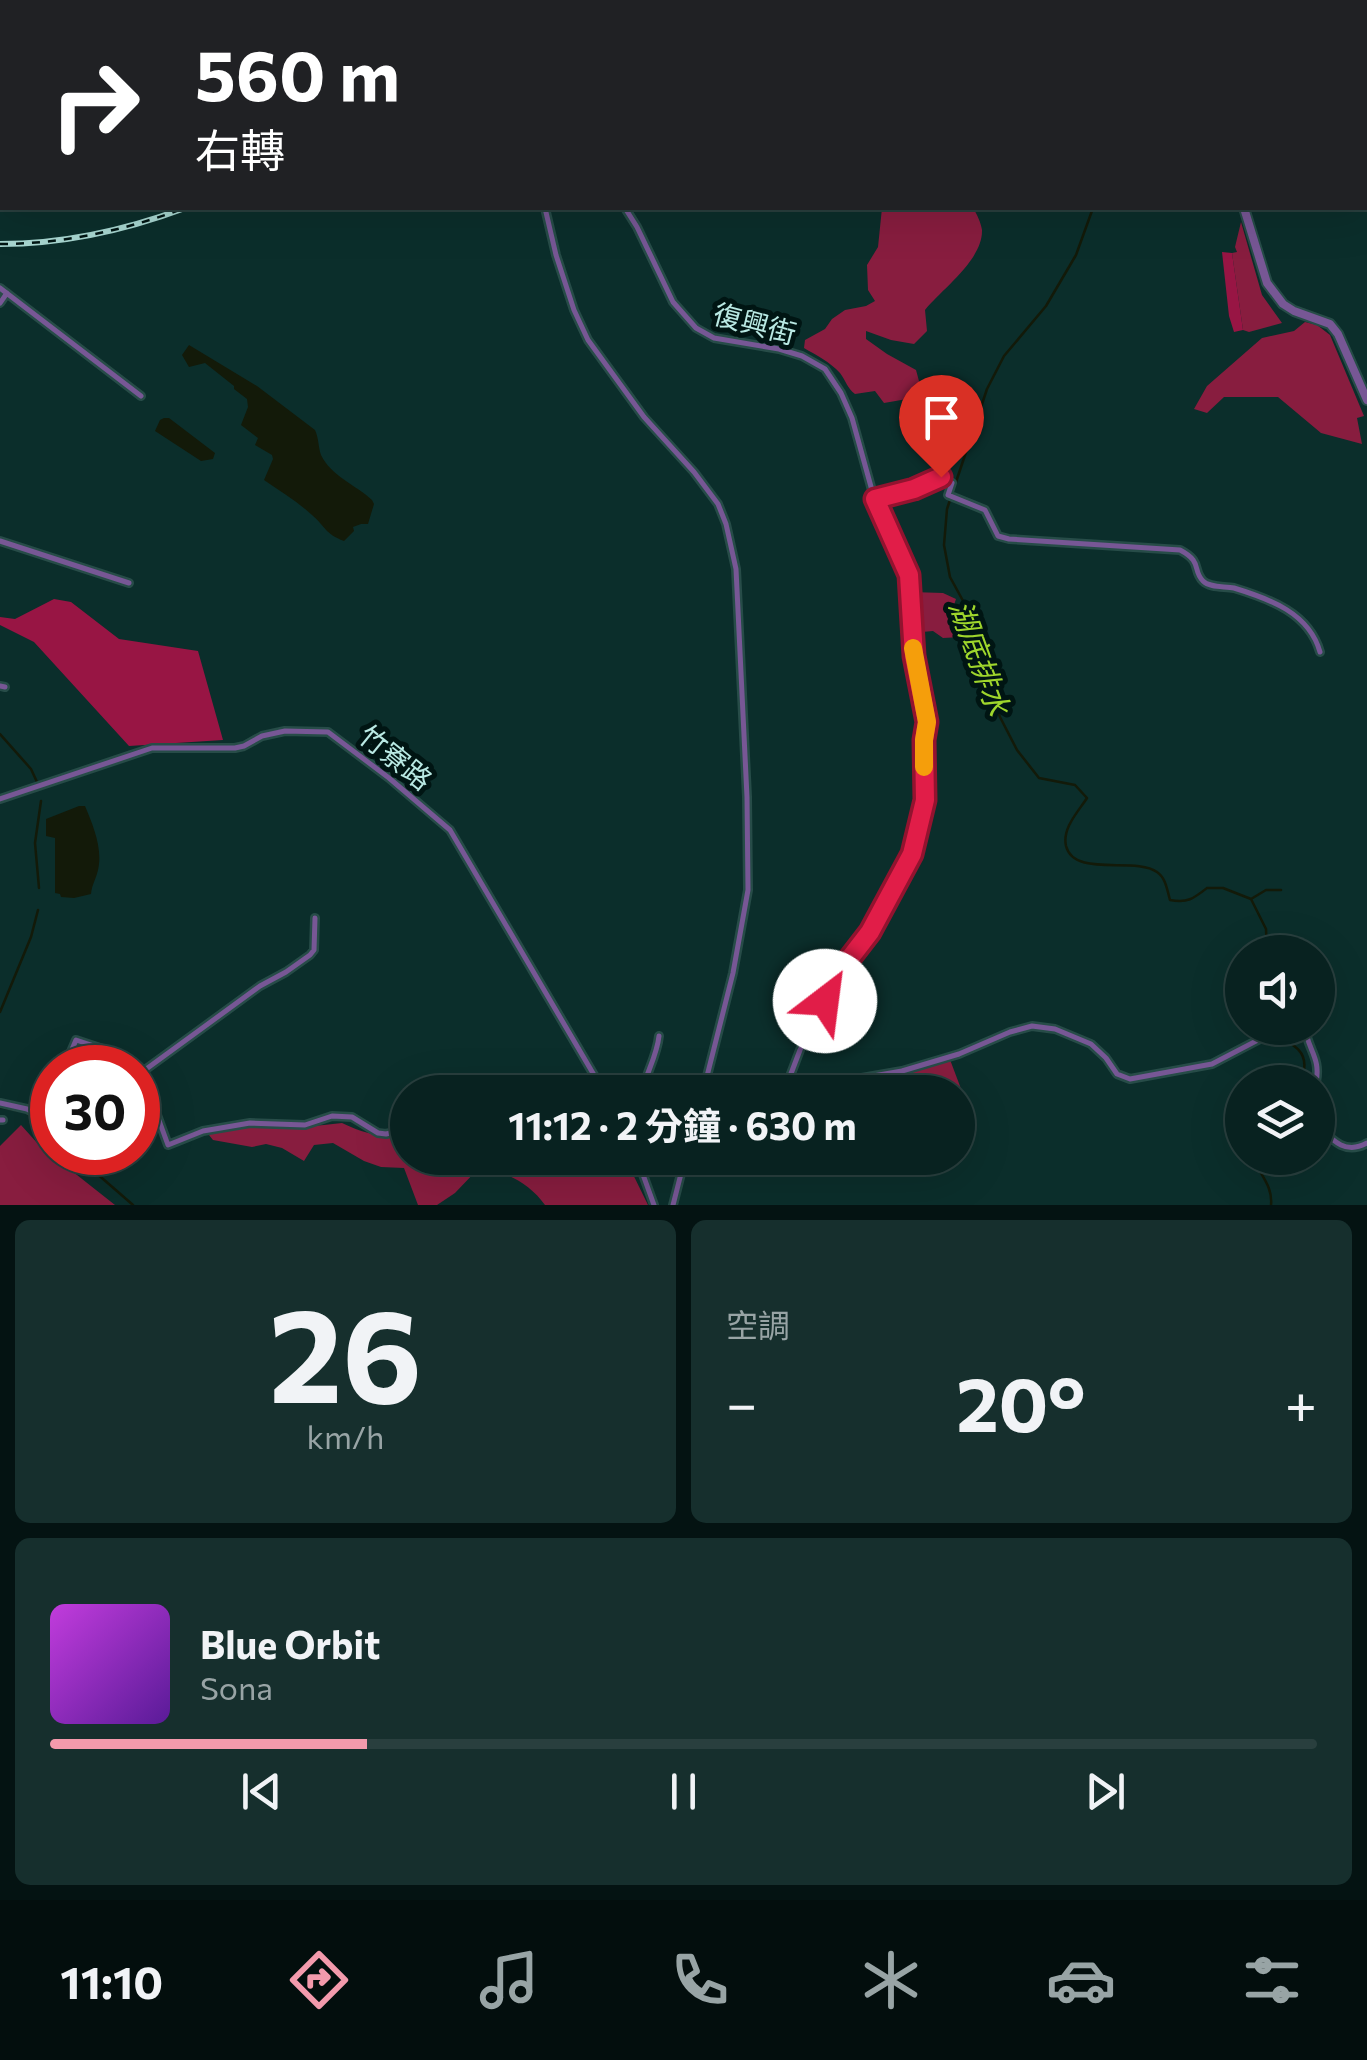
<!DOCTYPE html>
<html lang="zh-TW">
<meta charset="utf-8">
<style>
body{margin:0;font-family:Commissioner,"Noto Sans TC",sans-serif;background:#162f2d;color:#f1f3f6;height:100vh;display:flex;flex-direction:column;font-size:38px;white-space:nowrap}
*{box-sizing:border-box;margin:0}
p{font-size:32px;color:#98a4a5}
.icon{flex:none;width:55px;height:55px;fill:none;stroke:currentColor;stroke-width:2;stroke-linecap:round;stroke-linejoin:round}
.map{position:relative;height:1205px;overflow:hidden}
.panel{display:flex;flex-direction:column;gap:15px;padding:15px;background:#041312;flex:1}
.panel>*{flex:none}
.banner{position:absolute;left:0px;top:0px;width:1368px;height:210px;box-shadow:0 10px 40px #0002,0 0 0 2px #293f3e;background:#202124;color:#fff;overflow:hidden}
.tools{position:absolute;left:1225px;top:935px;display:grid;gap:20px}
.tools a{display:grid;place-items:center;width:110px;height:110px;border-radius:50%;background:#082220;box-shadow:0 10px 40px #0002,0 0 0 2px #293f3e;font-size:50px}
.speed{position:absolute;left:30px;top:1045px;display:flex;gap:20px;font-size:50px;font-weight:700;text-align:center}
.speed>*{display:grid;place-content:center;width:130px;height:130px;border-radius:50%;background:#082220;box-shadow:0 10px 40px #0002,0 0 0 2px #293f3e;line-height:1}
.speed .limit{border:15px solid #d22;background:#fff;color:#111}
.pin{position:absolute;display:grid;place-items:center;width:85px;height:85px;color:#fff;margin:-102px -42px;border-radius:50% 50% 50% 0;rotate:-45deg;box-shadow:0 0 10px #0007}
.pin .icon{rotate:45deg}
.me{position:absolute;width:110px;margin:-55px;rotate:30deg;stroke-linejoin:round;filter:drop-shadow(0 0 8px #0008)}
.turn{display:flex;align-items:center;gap:35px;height:210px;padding:0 30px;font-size:45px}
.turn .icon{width:130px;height:130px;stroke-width:2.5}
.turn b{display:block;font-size:70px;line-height:85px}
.big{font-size:75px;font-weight:700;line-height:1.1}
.panel .tile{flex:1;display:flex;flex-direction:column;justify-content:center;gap:15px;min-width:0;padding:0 35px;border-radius:15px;background:#162f2d}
.panel .dial{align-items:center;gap:0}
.dial b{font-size:130px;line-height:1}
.song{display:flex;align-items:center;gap:30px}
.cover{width:120px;height:120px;border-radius:15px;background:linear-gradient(135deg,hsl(290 70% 55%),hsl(270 70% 35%))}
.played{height:10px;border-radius:5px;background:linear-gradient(90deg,#f39aac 25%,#293f3e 25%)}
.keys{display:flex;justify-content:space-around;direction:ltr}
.heat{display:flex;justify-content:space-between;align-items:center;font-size:55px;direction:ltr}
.panel .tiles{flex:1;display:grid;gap:15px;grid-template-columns:1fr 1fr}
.tile:last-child{grid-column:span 2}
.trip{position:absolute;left:390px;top:1075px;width:585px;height:100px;border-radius:50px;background:#082220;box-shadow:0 10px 40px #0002,0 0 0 2px #293f3e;font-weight:700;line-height:100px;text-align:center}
.dock{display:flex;height:160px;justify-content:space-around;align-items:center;background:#030e0d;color:#98a4a5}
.dock .icon{width:70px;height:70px}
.dock .active{color:#f39aac}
.dock b{font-size:45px;color:#f1f3f6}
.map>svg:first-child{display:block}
.green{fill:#881d3f}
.forest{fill:#981544}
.water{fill:#131a09}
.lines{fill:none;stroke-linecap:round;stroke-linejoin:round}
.stream{stroke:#131a09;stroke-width:2.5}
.minor-casing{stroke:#274c48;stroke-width:10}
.tertiary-casing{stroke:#274c48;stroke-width:12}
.primary-casing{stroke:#274c48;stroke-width:14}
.minor{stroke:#775795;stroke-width:5}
.tertiary{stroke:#775795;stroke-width:8}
.primary{stroke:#c18cf3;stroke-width:9}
.rail-casing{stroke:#a7d6d0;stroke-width:6}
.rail{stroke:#001513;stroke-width:2.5;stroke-dasharray:8;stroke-linecap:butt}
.route-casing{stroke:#92132f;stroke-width:25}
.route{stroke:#e11d48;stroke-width:18}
.slow{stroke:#f59e0b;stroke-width:18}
.labels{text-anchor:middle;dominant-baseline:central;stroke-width:10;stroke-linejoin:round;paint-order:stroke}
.street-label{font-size:28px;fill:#b9e9e3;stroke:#001513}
.water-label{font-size:30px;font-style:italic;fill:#9fd62c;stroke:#001513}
</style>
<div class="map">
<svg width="1367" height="1205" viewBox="0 0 1367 1205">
<rect width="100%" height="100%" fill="#0b2e2b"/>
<!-- green -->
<path class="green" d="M882,208H973C977,214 981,223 982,230C983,260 942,289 925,310L927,331L914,344L891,340L866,331V339L887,354L916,370L919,381L917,401L907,399L884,403L875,391L855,394C847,388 846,381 840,373C830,362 816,355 804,348L805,340L825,329L832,319L845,310L866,306L875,301L868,290L867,265L878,247Z
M1241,222L1262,295L1282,323L1249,332L1243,330L1232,253L1237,252L1235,247Z
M1305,322L1317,325L1330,335L1364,416L1357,418L1362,444L1321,433L1278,397H1224L1207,413L1194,409L1207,386L1262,338L1294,331Z
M912,592L943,593L956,599L951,614L961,637L943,638L933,631L922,632L915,628Z
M949,1057L966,1102L958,1105V1092H875L877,1091L866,1076Z
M342,1123C365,1134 383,1138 407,1135L408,1158H625L648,1205H545C529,1183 504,1169 477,1170L455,1193L437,1205H418L404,1168L381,1167L364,1161L333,1143L314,1145L304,1161L282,1148L266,1144L252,1147L213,1140L209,1135L211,1129C230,1125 248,1128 268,1128C293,1128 318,1126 342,1123Z
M21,1125L39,1145L115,1205H0V1146Z"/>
<!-- forest -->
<path class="forest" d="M1222,252L1232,253L1243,330L1234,332L1229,316Z
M54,599L71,602L119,639L198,651L223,740L129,746L34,642L0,625V617L15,619Z"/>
<!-- water -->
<path class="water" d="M189,345L257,386L315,430C319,439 318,446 321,455C331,476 356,485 372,500L374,504L368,524H361L353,527L354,531L344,541C325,534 326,527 312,515C298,502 280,491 264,480L273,459L272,455L255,445L258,438L241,425L248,407L247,399L234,389V386L205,363L189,367L182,355Z
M164,418H169L215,453L213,459L201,461L155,431L160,420Z
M79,806H85C93,825 103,849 98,870C96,879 92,884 91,894L74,898L61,897L60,894L55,893V838L46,836V819Z"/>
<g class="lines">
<!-- stream -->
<path class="stream" d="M1029,0V2
M1093,208L1076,255L1046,306L1004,356L987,389L947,509L944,545L950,577L968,610L978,639L983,674L1000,717L1017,750L1039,778L1075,785L1087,798C1078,812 1062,828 1066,846C1074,878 1135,856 1157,872C1166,878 1167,890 1170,900C1188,903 1193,899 1207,888H1223L1251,899L1266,890H1281
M0,734L31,769L37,782
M39,888L35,843L41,801
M1251,899L1266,929L1267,952
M1242,972L1233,981L1234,997L1242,1008
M0,1012L31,937L38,910
M1257,1028C1282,1040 1317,1046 1300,1082
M1242,1104L1239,1106L1231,1120L1237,1137L1242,1144
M0,1107L26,1112L52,1135
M72,1152L133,1205
M1253,1158C1260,1175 1273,1186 1271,1205"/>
<!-- minor casing -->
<g class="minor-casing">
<path id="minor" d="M512,0L513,2
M143,2V0
M376,2L377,0
M545,208L556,255L574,310L588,340L644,417L694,472L718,504L726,524L736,569L747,797L748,890L733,973L703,1092
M625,208L637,227L673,302L696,328L714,338L779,349L802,356L825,369L841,393L852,418L873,494L909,575L913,656L927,722L924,740L925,800L918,834L912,854L870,931L837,976L800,1050L784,1092
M0,288L141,396
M0,303L7,293
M875,499L914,489L941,477L952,483L948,495L985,510L998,536L1009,539L1180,550C1203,562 1192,570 1203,581C1210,588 1224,586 1234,588C1270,599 1309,613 1320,652
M0,541L129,583
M0,686L5,687
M0,799L152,748H235L244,746L262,736L285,731L328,732L389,778L450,830L604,1092
M1305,1028C1308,1050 1321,1058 1316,1082
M64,1068L76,1040L106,1050L133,1068
M138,1075L148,1098L153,1104L168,1145L203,1131L250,1123L305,1125L332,1116L352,1117L378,1133L386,1134L408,1129
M138,1075L260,986L286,972L310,955L314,950L315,918
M642,1092C646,1073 657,1056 659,1036
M827,1092L856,1079L902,1071L959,1054L1010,1032L1032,1026L1055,1029L1091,1044L1106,1058L1117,1074L1130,1079L1212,1064L1281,1028
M0,1103L27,1109L38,1115L52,1094
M0,1120H3
M1318,1126C1333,1141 1346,1155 1367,1143
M637,1158L654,1205
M673,1205L685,1158"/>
</g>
<!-- tertiary casing -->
<g class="tertiary-casing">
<path id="tertiary" d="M356,0L361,2
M1040,0L1044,2
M604,2L614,0
M1244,208L1267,283L1283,304L1294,311L1330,324L1338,334L1367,400"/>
</g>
<!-- primary casing -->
<g class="primary-casing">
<path id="primary" d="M33,2L35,0
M44,2L46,0
M0,49L2,45
M0,67L2,62"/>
</g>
<!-- minor -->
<use href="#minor" class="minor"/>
<!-- tertiary -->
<use href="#tertiary" class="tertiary"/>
<!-- primary -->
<use href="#primary" class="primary"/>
<!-- rail casing -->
<g class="rail-casing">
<path id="rail" d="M416,2L417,0
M0,244C63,244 126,230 185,208"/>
</g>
<!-- rail -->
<use href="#rail" class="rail"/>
</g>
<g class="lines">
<!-- route casing -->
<g class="route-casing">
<path id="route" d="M825,1001L843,967L870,932L912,854L925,800L924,740L927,722L914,656L909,575L875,499L914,489L941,477"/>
</g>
<!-- route -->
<use href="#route" class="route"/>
<!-- slow -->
<path class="slow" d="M913,648L927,722L924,740V767"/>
</g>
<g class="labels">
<!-- street labels -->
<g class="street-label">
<text transform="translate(755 323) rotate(15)">復興街</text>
<text transform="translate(396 757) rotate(39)">竹寮路</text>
</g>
<!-- water labels -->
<g class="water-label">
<text transform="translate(981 657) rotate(70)">湖底排水</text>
</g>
</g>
</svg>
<div class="tools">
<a><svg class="icon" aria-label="sound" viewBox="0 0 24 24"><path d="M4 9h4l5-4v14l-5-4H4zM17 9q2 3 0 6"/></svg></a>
<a><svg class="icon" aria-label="layers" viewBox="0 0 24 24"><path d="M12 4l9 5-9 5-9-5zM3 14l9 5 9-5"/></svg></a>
</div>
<div class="speed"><div class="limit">30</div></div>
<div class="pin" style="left:941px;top:477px;background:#d93025"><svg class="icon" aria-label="arrive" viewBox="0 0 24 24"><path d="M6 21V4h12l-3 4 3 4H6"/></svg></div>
<svg class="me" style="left:825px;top:1001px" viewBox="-20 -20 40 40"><circle r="19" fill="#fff"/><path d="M0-13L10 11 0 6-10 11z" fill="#e11d48"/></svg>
<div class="trip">11:12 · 2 分鐘 · 630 m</div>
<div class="banner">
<div class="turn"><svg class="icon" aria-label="right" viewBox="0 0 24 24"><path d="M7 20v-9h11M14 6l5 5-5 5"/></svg><div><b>560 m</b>右轉</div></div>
</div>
</div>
<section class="panel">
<div class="tiles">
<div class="tile dial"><b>26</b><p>km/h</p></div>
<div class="tile"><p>空調</p>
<div class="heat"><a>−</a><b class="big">20°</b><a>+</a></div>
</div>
<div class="tile">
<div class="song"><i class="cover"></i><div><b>Blue Orbit</b><p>Sona</p></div></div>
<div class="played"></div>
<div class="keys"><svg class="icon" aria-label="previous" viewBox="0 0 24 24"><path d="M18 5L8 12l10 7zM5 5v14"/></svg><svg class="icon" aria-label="pause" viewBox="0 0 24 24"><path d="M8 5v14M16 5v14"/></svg><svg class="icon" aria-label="next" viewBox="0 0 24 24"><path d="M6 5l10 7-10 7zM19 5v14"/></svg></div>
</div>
</div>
</section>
<nav class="dock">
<b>11:10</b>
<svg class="icon active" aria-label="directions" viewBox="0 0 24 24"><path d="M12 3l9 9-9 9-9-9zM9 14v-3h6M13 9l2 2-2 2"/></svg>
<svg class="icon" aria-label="music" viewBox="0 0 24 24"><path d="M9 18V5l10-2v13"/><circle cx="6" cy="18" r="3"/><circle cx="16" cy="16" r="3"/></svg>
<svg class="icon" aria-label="phone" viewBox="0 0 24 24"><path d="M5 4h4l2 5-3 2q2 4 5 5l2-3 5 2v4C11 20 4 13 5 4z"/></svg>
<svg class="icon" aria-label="climate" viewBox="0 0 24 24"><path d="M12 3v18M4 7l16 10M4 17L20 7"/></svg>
<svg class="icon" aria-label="car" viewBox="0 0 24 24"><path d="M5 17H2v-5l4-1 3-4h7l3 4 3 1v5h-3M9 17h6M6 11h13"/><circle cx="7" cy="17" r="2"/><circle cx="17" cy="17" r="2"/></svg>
<svg class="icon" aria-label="filters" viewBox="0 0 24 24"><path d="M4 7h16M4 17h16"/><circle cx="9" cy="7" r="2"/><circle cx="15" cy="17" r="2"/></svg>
</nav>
